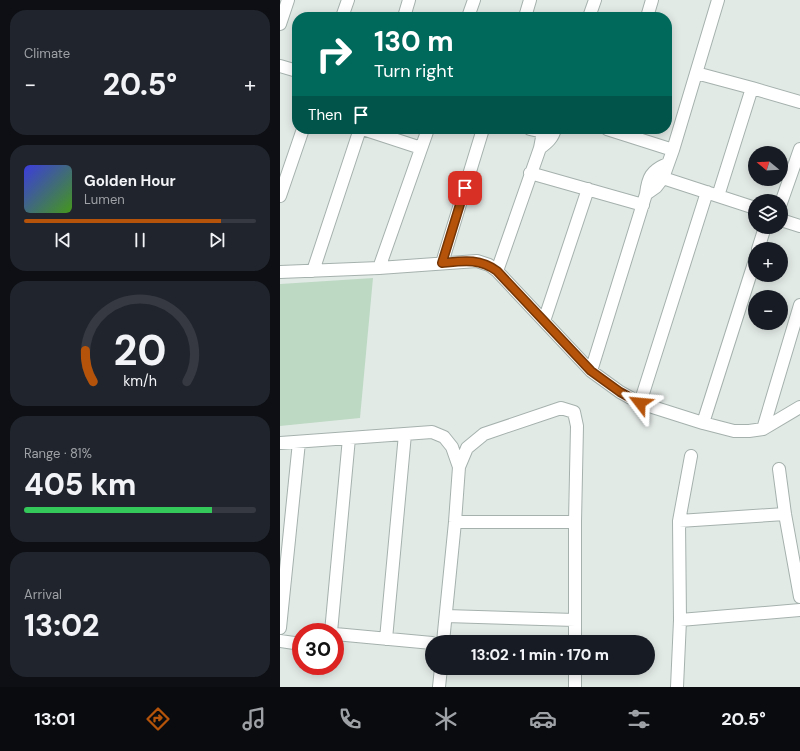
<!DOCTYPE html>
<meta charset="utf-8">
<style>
body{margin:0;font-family:"DM Sans",sans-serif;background:#20242c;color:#f1f3f6;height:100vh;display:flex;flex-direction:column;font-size:15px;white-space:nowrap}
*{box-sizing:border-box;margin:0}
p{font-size:13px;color:#9ea1a6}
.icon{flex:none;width:22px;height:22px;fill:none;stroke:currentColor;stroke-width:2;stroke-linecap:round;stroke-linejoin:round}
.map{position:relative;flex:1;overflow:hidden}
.side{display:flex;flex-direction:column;gap:10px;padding:10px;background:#0d0f14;width:280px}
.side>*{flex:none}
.banner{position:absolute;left:12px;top:12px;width:380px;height:122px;border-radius:16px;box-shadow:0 2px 10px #0003;background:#00695c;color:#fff;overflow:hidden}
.needle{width:26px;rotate:288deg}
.buttons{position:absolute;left:468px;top:146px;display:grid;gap:8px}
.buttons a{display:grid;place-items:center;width:40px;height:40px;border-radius:50%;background:#171b24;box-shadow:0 2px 10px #0003;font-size:20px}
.speed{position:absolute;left:12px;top:623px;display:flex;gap:8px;font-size:20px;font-weight:700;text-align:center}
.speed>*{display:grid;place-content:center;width:52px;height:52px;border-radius:50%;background:#171b24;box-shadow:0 2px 10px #0003;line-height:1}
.speed .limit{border:6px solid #d22;background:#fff;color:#111}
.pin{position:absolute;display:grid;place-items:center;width:34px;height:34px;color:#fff;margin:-17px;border-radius:8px;box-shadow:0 2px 6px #0006}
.me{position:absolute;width:44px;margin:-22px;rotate:299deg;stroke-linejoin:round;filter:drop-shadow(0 0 3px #0008)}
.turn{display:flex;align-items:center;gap:14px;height:84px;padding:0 16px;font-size:18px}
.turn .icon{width:52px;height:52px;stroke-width:2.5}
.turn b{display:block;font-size:28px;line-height:34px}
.then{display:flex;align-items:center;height:38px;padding:0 16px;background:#0003;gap:8px;font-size:15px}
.big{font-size:30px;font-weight:800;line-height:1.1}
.side .card{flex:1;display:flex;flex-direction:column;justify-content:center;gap:6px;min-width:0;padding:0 14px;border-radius:16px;background:#20242c}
.side .dial{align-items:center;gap:0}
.dial svg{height:104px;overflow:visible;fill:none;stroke:#363941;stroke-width:7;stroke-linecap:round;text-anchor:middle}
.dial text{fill:#f1f3f6;stroke:none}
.song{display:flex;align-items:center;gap:12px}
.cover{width:48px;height:48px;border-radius:6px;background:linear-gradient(135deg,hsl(240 70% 55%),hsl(100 70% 35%))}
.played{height:4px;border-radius:2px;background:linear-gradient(90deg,#b45309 85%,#363941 85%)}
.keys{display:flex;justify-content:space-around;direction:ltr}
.heat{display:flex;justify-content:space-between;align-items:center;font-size:22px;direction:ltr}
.charge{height:6px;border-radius:3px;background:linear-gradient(90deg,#34c759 81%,#363941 0)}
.trip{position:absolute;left:145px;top:635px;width:230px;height:40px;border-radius:20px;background:#171b24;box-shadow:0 2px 10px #0003;font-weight:800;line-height:40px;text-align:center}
.tab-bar{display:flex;height:64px;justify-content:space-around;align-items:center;background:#090b0e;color:#9ea1a6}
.tab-bar .icon{width:28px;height:28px}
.tab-bar .current{color:#b45309}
.tab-bar b{font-size:18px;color:#f1f3f6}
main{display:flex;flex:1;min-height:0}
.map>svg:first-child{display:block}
.green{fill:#bdd9c4}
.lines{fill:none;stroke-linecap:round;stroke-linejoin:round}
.minor-casing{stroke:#a5b1ad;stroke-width:14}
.minor{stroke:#fff;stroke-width:12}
.route-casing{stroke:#753606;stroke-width:10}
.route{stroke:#b45309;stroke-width:7}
</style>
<main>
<section class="side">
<div class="card"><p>Climate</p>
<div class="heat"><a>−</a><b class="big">20.5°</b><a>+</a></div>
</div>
<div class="card">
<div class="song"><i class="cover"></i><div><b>Golden Hour</b><p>Lumen</p></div></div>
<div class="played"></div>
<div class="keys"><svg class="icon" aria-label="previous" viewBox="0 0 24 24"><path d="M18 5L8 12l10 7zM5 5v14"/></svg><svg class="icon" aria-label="pause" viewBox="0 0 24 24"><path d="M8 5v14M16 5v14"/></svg><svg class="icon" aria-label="next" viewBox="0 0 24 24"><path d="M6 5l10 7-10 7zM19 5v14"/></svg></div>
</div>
<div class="card dial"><svg viewBox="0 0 100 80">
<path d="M14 69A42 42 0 1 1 86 69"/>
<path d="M14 69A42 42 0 0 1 8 45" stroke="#b45309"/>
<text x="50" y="56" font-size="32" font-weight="700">20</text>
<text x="50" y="72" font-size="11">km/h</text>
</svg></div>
<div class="card"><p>Range · 81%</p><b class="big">405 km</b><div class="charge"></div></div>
<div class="card"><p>Arrival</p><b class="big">13:02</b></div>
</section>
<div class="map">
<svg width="520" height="687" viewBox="0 0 520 687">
<rect width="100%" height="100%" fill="#e2eae6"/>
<!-- green -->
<path class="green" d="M93,278L80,418L0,426V284Z"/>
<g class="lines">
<!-- minor casing -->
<g class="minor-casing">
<path id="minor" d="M62,17L68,0
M124,17L129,0
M188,17L194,0
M245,17L250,0
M309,17L315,0
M367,17L372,0
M0,24L8,0
M0,66L17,71
M416,73L472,88L438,196
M472,88L520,102
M83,129L141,148
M250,129L263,132
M327,129L393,150
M260,148C267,143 273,138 275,129
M250,173L363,205
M383,178L475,208
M366,194L376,187L383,178L393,150L438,0
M0,196L23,129
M501,203L520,149
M501,220L520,226
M478,249L485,227
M162,263L203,129
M99,268L148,129
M33,271L80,129
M217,271L260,148L263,132L266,129
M0,272L99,268L197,261L209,265L217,271L311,371L340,392L360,403L423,423L454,431H469L483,429L520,407
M264,321L308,189
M311,371L366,194C368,177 371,171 387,164
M360,403L427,192
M423,423L475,260
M483,429L520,305
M0,443L152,432L164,437L172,447L179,467
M499,469L505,514L520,597
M399,521L505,514
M175,522H295
M166,616L295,620
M400,620L520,610
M0,628L19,442
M51,632L69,438
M55,634L152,643
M106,639L125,434
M0,641L21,644
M163,642L175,522L179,467L187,448L204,434L281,408L294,412L297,426L295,522V642
M159,687L161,668
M295,687V668
M397,687L400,620L399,521L411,456"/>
</g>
<!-- minor -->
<use href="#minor" class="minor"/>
</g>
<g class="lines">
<!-- route casing -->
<g class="route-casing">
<path id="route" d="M185,188L162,263C183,261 199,258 217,271L311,371L340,392L360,403"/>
</g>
<!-- route -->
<use href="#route" class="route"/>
</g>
</svg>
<div class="buttons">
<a><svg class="needle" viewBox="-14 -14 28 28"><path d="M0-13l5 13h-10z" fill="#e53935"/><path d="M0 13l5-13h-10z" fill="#9ea1a6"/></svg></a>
<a><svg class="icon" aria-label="layers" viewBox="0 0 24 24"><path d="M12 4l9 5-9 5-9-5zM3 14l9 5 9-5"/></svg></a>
<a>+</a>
<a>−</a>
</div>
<div class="speed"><div class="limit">30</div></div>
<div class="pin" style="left:185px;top:188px;background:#d93025"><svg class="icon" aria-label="arrive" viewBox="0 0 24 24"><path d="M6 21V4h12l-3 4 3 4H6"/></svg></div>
<svg class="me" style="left:360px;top:403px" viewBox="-20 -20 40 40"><path d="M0-17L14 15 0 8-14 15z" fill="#b45309" stroke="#fff" stroke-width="4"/></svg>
<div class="trip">13:02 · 1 min · 170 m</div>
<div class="banner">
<div class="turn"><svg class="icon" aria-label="right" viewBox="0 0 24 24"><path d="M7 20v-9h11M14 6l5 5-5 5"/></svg><div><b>130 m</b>Turn right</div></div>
<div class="then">Then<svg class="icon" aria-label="arrive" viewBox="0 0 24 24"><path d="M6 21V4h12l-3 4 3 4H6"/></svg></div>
</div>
</div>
</main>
<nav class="tab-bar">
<b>13:01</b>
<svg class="icon current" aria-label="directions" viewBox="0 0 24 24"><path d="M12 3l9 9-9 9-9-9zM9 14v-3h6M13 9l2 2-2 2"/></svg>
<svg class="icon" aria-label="music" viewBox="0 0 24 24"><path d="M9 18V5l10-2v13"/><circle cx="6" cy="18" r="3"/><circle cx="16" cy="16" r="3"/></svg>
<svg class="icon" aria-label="phone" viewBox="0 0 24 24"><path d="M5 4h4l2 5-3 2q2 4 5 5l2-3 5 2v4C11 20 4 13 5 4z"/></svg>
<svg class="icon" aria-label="climate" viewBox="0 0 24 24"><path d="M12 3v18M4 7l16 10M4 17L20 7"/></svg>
<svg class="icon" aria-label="car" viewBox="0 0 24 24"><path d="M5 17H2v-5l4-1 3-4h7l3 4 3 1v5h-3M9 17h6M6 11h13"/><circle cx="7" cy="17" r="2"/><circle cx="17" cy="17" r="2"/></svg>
<svg class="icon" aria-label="filters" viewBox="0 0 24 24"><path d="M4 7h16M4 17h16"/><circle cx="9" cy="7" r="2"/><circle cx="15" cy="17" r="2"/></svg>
<b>20.5°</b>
</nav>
